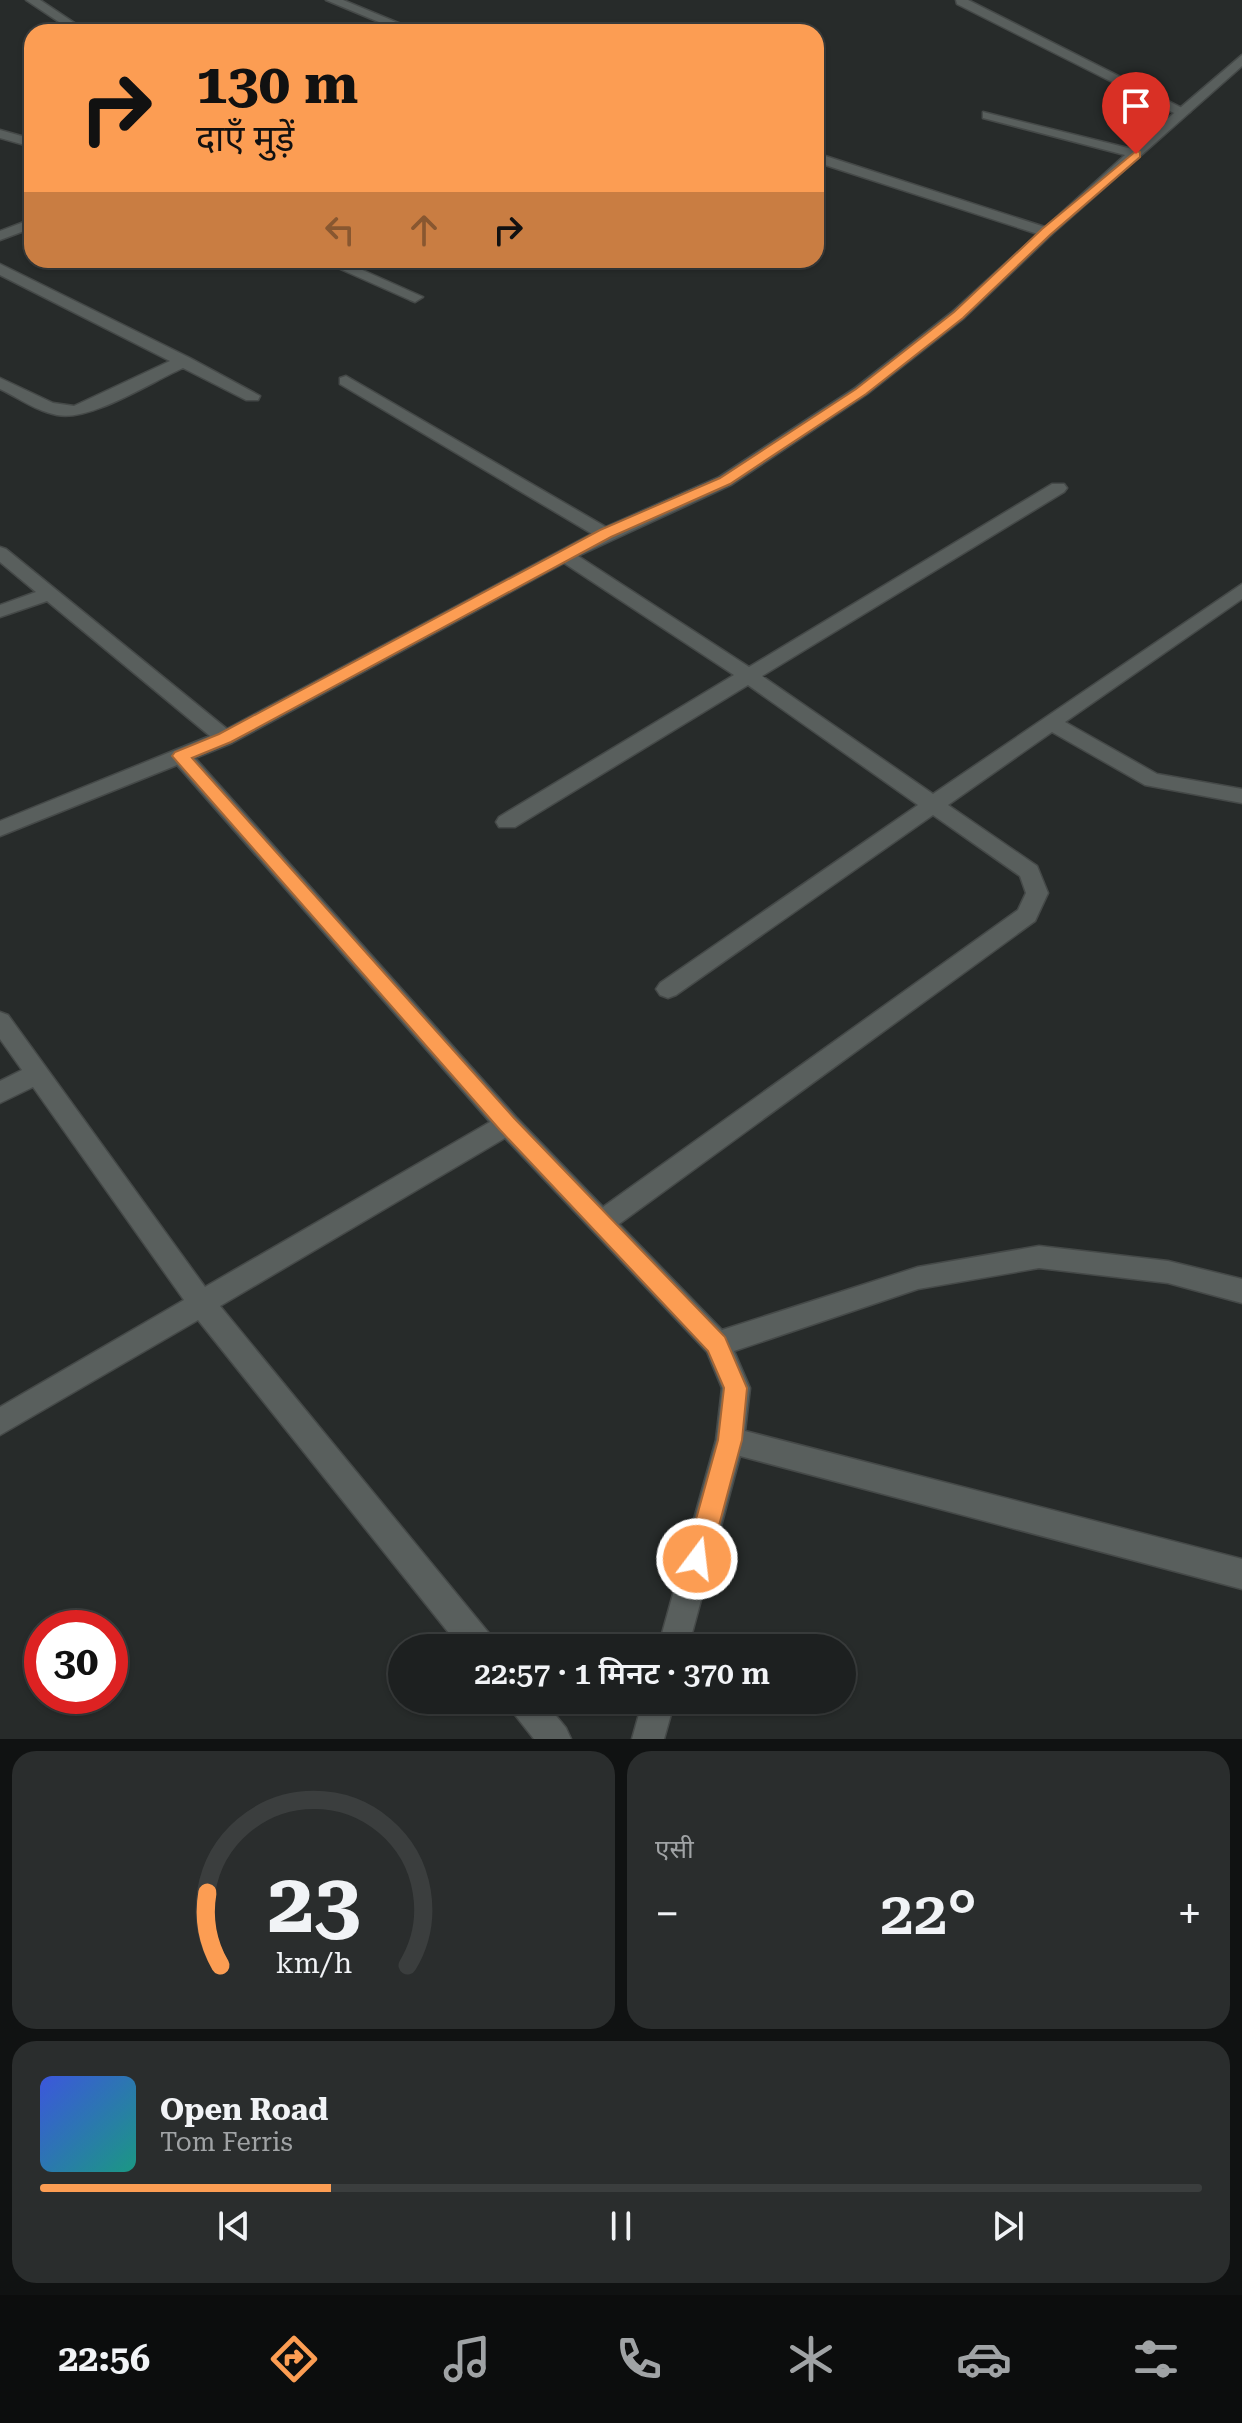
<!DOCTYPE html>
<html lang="hi">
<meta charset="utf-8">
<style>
body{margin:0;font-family:"Roboto Serif","Noto Sans Devanagari",serif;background:#2a2d2d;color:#f1f3f6;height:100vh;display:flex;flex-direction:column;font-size:30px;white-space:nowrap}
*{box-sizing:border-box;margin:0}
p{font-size:26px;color:#a0a3a5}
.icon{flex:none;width:44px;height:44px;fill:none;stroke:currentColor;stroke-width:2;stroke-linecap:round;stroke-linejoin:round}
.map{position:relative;height:1739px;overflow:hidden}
.panel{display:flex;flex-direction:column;gap:12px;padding:12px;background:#101212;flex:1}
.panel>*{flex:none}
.guide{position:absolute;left:24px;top:24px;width:800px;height:244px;border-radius:24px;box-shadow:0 2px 6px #0004,0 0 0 2px #3b3e3e;background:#fc9d53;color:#111;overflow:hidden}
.speed{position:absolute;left:24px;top:1610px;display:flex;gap:16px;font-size:40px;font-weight:700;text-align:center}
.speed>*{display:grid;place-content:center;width:104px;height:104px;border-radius:50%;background:#1d2020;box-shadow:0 2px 6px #0004,0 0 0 2px #3b3e3e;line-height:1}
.speed .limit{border:12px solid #d22;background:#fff;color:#111}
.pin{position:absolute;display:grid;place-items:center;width:68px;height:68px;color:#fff;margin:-82px -34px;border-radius:50% 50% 50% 0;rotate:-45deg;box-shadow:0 0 8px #0007}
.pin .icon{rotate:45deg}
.me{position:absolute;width:88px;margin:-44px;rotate:15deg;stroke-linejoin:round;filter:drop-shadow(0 0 6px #0008)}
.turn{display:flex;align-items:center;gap:28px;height:168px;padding:0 40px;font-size:36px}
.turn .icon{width:104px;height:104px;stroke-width:2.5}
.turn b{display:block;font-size:56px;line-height:68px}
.lanes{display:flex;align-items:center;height:76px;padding:0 40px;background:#0003;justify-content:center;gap:40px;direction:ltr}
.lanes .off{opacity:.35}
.big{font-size:60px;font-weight:600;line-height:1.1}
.panel .tile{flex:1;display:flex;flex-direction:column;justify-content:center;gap:12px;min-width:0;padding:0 28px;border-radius:24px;background:#2a2d2d}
.panel .dial{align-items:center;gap:0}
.dial svg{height:208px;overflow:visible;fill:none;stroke:#3b3e3e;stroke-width:7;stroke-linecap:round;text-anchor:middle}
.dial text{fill:#f1f3f6;stroke:none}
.song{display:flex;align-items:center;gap:24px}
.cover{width:96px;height:96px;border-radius:12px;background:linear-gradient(135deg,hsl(230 70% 55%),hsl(170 70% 35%))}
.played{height:8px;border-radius:4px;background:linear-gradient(90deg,#fc9d53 25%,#3b3e3e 25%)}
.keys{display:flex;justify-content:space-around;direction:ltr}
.heat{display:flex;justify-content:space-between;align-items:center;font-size:44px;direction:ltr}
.panel .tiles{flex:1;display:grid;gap:12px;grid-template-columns:1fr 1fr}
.tile:last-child{grid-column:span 2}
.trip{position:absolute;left:388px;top:1634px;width:468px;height:80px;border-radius:40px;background:#1d2020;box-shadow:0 2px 6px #0004,0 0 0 2px #3b3e3e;font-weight:600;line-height:80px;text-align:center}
.tabs{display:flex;height:128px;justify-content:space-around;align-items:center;background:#0c0d0d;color:#a0a3a5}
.tabs .icon{width:56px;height:56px}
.tabs .on{color:#fc9d53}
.tabs b{font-size:36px;color:#f1f3f6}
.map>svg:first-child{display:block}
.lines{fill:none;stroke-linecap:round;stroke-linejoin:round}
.service-casing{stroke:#454948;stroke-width:3}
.minor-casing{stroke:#454948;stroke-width:3}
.service{fill:#595f5d;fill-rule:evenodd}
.minor{fill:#595f5d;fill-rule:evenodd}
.route{fill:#fc9d53;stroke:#a46636;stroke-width:2}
</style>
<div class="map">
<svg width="1242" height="1739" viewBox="0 0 1242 1739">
<rect width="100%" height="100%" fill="#272b2a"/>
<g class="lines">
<!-- service casing -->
<g class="service-casing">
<path id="service" d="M326,0H343L420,32H403Z
M956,0H968L1190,112L1178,115L957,4Z
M816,153L1051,229L1053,232L1051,235H1041L816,162Z
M346,376L611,530L614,534L611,538H599L340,384V378Z"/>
</g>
<!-- minor casing -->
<g class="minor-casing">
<path id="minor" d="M26,0H40L88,32H74Z
M1242,55V66L1051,235L964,318L867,394L731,485L578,556L749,667L1052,484H1064L1067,488L1064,492L762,676L933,794L1242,584V599L1065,722L1157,774L1242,789V803L1145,785L1052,732L948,805L1037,866L1048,893L1035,921L619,1224L722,1330L918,1267L1039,1246L1168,1261L1242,1279V1303L1168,1283L1039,1268L918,1289L734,1351L750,1388L745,1431L1242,1559V1589L740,1456L688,1648H658L716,1440L722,1388L707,1352L505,1138L220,1306L492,1637L496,1648H461L198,1320L0,1435V1407L184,1300L33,1087L0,1103V1081L22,1070L0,1039V1012L8,1015L205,1287L490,1122L177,765L0,836V821L210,736L47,601L0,617V605L36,592L0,562V547L6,549L227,729L599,530L719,477L855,388L952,312L1125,155L983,118V112L1132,149ZM564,563L734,675L499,817L496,822L499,827H515L748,685L918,805L660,983L656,989L660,995L668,998L676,995L933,815L1020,876L1026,893L1018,910L603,1207L516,1117L195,758L232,743Z
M0,130L32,139V147L0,138Z
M32,219V228L0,240V231Z
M320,260H340L423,297L415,302L410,300Z
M0,264L190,358L260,396L258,400H246L183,368C151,382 90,422 57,415C36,411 19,398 0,389V378L53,403L74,406L170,361L0,275Z
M507,1700H543L566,1728L571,1739H534L512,1711Z
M643,1700H675L664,1739H632Z"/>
</g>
<!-- service -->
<use href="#service" class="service"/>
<!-- minor -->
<use href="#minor" class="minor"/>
</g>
<!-- route -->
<path class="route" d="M1136,151L1140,152V157L1050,235L963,318L866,394L730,484L611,537L231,742L192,758L514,1118L725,1337L747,1388L742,1440L710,1559L706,1567L697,1571L689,1567L685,1559L718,1440L724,1388L708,1351L500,1130L172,756L175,752L219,734L600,530L720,478L856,389L954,312L1042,229Z"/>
</svg>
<div class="speed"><div class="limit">30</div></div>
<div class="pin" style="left:1136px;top:154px;background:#d93025"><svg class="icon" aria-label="arrive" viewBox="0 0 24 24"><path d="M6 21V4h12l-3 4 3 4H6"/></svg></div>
<svg class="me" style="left:697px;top:1559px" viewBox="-20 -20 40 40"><circle r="17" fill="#fc9d53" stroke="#fff" stroke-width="3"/><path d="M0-11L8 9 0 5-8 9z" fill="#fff"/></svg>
<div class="trip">22:57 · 1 मिनट · 370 m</div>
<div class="guide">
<div class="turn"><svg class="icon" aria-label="right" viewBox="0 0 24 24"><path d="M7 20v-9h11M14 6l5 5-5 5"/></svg><div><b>130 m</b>दाएँ मुड़ें</div></div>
<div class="lanes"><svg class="icon off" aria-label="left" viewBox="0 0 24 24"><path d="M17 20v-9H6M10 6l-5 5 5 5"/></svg><svg class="icon off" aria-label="ahead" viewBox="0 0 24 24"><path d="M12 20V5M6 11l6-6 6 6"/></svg><svg class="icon" aria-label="right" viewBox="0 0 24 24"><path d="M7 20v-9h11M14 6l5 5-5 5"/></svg></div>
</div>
</div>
<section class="panel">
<div class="tiles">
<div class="tile dial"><svg viewBox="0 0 100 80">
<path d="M14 69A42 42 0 1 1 86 69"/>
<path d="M14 69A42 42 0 0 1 9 41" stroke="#fc9d53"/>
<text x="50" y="56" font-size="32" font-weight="700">23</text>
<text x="50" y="72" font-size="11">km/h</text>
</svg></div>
<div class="tile"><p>एसी</p>
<div class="heat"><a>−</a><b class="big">22°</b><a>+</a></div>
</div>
<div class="tile">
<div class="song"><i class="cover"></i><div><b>Open Road</b><p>Tom Ferris</p></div></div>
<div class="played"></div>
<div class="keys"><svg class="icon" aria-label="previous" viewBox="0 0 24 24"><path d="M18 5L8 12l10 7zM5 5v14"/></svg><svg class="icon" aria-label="pause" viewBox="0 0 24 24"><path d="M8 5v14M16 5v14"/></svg><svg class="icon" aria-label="next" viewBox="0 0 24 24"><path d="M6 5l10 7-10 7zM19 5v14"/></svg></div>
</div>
</div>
</section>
<nav class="tabs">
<b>22:56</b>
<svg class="icon on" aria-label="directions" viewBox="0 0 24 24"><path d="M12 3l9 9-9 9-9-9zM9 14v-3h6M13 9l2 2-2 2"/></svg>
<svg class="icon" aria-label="music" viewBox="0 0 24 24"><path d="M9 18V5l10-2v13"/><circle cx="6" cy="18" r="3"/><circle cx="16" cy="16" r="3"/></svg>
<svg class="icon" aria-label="phone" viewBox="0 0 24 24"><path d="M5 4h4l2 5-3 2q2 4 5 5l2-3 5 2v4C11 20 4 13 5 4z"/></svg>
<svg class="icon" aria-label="climate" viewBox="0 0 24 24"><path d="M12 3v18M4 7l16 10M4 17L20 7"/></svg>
<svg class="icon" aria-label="car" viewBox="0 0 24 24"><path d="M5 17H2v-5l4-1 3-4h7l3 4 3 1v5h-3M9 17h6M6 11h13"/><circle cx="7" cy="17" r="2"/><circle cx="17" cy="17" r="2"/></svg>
<svg class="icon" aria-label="filters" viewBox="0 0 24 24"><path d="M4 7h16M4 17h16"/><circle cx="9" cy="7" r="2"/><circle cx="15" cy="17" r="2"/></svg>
</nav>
